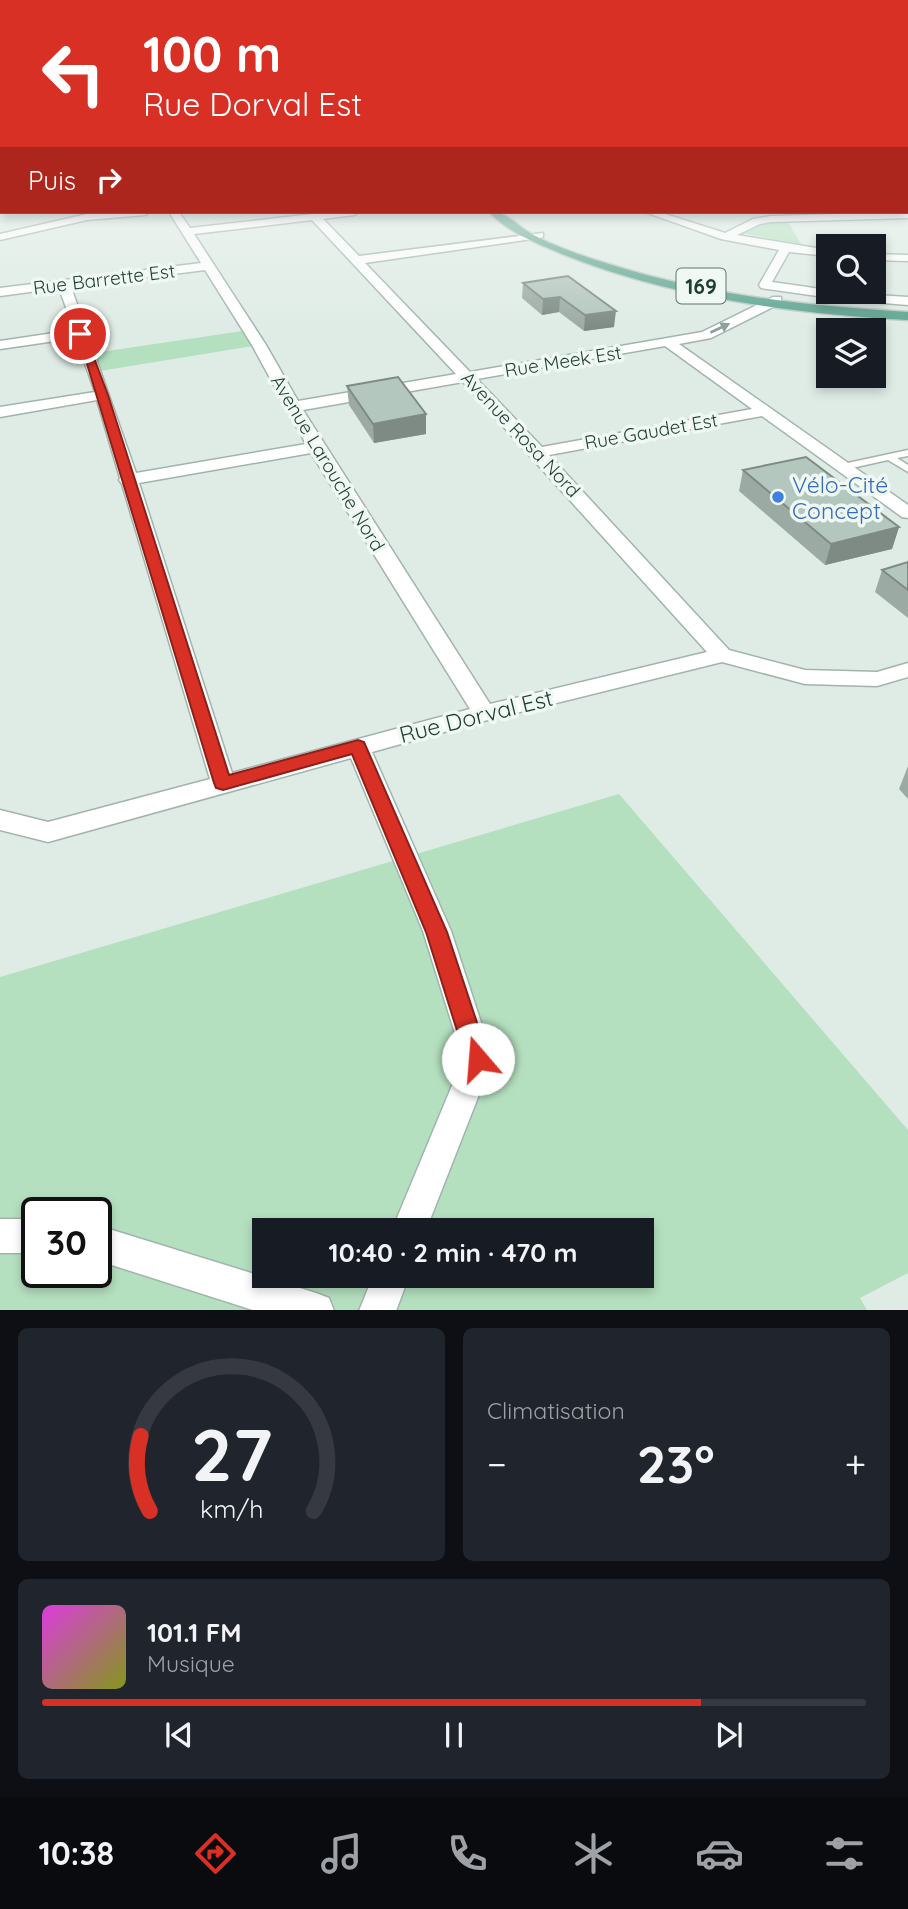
<!DOCTYPE html>
<html lang="fr">
<meta charset="utf-8">
<style>
body{margin:0;font-family:Quicksand,sans-serif;background:#20242c;color:#f1f3f6;height:100vh;display:flex;flex-direction:column;font-size:26px;white-space:nowrap}
*{box-sizing:border-box;margin:0}
p{font-size:23px;color:#9ea1a6}
.icon{flex:none;width:38px;height:38px;fill:none;stroke:currentColor;stroke-width:2;stroke-linecap:round;stroke-linejoin:round}
.map{position:relative;height:1310px;overflow:hidden}
.details{display:flex;flex-direction:column;gap:18px;padding:18px;background:#0d0f14;flex:1}
.details>*{flex:none}
.top-card{position:absolute;left:0px;top:0px;width:908px;height:214px;box-shadow:0 4px 10px #0003;background:#d93025;color:#fff;overflow:hidden}
.tools{position:absolute;left:816px;top:234px;display:grid;gap:14px}
.tools a{display:grid;place-items:center;width:70px;height:70px;border-radius:0px;background:#171b24;box-shadow:0 4px 10px #0003;font-size:35px}
.speed{position:absolute;left:21px;top:1197px;display:flex;gap:14px;font-size:35px;font-weight:700;text-align:center}
.speed>*{display:grid;place-content:center;width:91px;height:91px;border-radius:50%;background:#171b24;box-shadow:0 4px 10px #0003;line-height:1}
.speed .limit{border:4px solid #111;border-radius:10px;background:#fff;color:#111}
.pin{position:absolute;display:grid;place-items:center;width:60px;height:60px;color:#fff;margin:-30px;border:4px solid #fff;border-radius:50%;box-shadow:0 2px 7px #0007}
.me{position:absolute;width:77px;margin:-38px;rotate:342deg;stroke-linejoin:round;filter:drop-shadow(0 0 5px #0008)}
.turn{display:flex;align-items:center;gap:24px;height:147px;padding:0 28px;font-size:32px}
.turn .icon{width:91px;height:91px;stroke-width:2.5}
.turn b{display:block;font-size:49px;line-height:60px}
.then{display:flex;align-items:center;height:66px;padding:0 28px;background:#0003;gap:14px;font-size:26px}
.big{font-size:52px;font-weight:700;line-height:1.1}
.details .card{flex:1;display:flex;flex-direction:column;justify-content:center;gap:10px;min-width:0;padding:0 24px;border-radius:10px;background:#20242c}
.details .dial{align-items:center;gap:0}
.dial svg{height:182px;overflow:visible;fill:none;stroke:#363941;stroke-width:7;stroke-linecap:round;text-anchor:middle}
.dial text{fill:#f1f3f6;stroke:none}
.song{display:flex;align-items:center;gap:21px}
.cover{width:84px;height:84px;border-radius:10px;background:linear-gradient(135deg,hsl(300 70% 55%),hsl(70 70% 35%))}
.played{height:7px;border-radius:4px;background:linear-gradient(90deg,#d93025 80%,#363941 80%)}
.keys{display:flex;justify-content:space-around;direction:ltr}
.heat{display:flex;justify-content:space-between;align-items:center;font-size:38px;direction:ltr}
.details .tiles{flex:1;display:grid;gap:18px;grid-template-columns:1fr 1fr}
.card:last-child{grid-column:span 2}
.trip{position:absolute;left:252px;top:1218px;width:402px;height:70px;border-radius:0px;background:#171b24;box-shadow:0 4px 10px #0003;font-weight:700;line-height:70px;text-align:center}
.dock{display:flex;height:112px;justify-content:space-around;align-items:center;background:#090b0e;color:#9ea1a6}
.dock .icon{width:49px;height:49px}
.dock .active{color:#d93025}
.dock b{font-size:32px;color:#f1f3f6}
.map>svg:first-child{display:block}
.green{fill:#b5e0bf;fill-rule:evenodd}
.lines{fill:none;stroke-linecap:round;stroke-linejoin:round}
.lane-casing{stroke:#a1b4ac;stroke-width:3}
.street-casing{stroke:#a1b4ac;stroke-width:3}
.secondary-casing{stroke:#9cb9ad;stroke-width:3}
.primary-casing{stroke:#c0c9c6;stroke-width:3}
.lane{fill:#fff;fill-rule:evenodd}
.street{fill:#fff;fill-rule:evenodd}
.secondary{fill:#fff;fill-rule:evenodd}
.primary{fill:#5fa690;fill-rule:evenodd}
.wall{fill:#9baba3}
.shaded-wall{fill:#7e8b85}
.building{fill:#b4c7be;stroke:#7e8b85;stroke-width:2}
.oneway{fill:#8e9e9a}
.route{fill:#d93025;stroke:#8d1f18;stroke-width:2}
.shop-dot{fill:#3f7fe0;stroke:#f0f8f3;stroke-width:2.5}
.labels{text-anchor:middle;dominant-baseline:central;stroke-width:7;stroke-linejoin:round;paint-order:stroke}
.far-street-label{font-size:19px;fill:#1e3e34;stroke:#f0f8f3}
.shield{fill:#f0f8f3;stroke:#5d766d;stroke-width:2}
.shield-label{font-size:21px;font-weight:bold;fill:#1e3e34}
.shop-label{font-size:23px;fill:#366cbe;stroke:#f0f8f3;text-anchor:start}
.street-label{font-size:23px;fill:#1e3e34;stroke:#f0f8f3}
</style>
<div class="map">
<svg width="908" height="1311" viewBox="0 0 908 1311">
<rect width="100%" height="100%" fill="#dfece5"/>
<!-- green -->
<path class="green" d="M786,219L801,244L740,233L764,221Z
M249,330L259,345L94,372L87,354Z
M619,794L908,1130V1273L860,1298L867,1310L0,1311V977ZM37,1213H96V1272H37ZM264,1230H642V1276H264Z"/>
<g class="lines">
<!-- lane casing -->
<g class="lane-casing">
<path id="lane" d="M908,450V456L897,458L908,465V472L888,460L843,470L838,467L843,464Z"/>
</g>
<!-- street casing -->
<g class="street-casing">
<path id="street" d="M0,172H2V178H0Z
M112,212H150L145,215L87,220L0,240V234L87,214Z
M169,212H179L190,228L330,212H359L354,215L323,219L359,256L543,233V237L539,238L365,263L470,372L702,332L773,297H781V303L711,338L679,344L908,505V518L902,517L762,416L549,455L729,650L805,670L877,672L908,663V677L877,686L805,684L722,662L484,721L372,752L451,931L493,1059L426,1230H392L463,1059L423,931L351,758L48,842L0,830V810L48,822L210,779L122,484L119,480L120,478L97,400L0,417V407L95,392L76,338L0,349V341L74,330L59,288L0,296V288L201,263ZM312,220L456,374L298,401L266,345L194,234ZM205,270L252,345L306,444L136,473L71,287ZM665,346L752,409L542,447L477,379ZM463,382L707,652L490,704L303,410ZM311,453L470,709L232,773L139,483Z
M645,212H659L725,233L753,219L771,216L908,212V218L771,222L760,224L737,235L828,250V256L789,252L772,282L828,290V292L908,297V305L846,300L761,288L759,285L779,250L721,239Z
M873,254L908,255V261L873,260Z
M0,1219H37V1253H0Z
M96,1225L316,1293L329,1298L334,1311H256L96,1260Z
M373,1276H409L396,1311H359Z"/>
</g>
<!-- secondary casing -->
<g class="secondary-casing">
<path id="secondary" d="M906,171H908V177H906Z"/>
</g>
<!-- primary casing -->
<g class="primary-casing">
<path id="primary" d="M489,212C506,211 515,224 530,233C551,245 585,257 609,264C706,295 807,306 908,312V320C791,313 672,298 562,254C536,243 509,233 489,212Z"/>
</g>
<!-- lane -->
<use href="#lane" class="lane"/>
<!-- street -->
<use href="#street" class="street"/>
<!-- secondary -->
<use href="#secondary" class="secondary"/>
<!-- primary -->
<use href="#primary" class="primary"/>
</g>
<!-- wall -->
<path class="wall" d="M568,276L614,327L584,331L559,312L542,315L522,298L523,283Z
M347,386L426,434L374,443L349,405Z
M743,470L899,527L892,549L825,565L739,491Z
M908,562V618L875,592L882,570Z
M908,766V799L899,789Z"/>
<!-- shaded-wall -->
<path class="shaded-wall" d="M560,297L559,312L542,315L543,299Z
M616,311L614,327L584,331L585,315Z
M426,414V434L374,443L373,424Z
M899,527L892,549L825,565L831,544Z"/>
<!-- building -->
<path class="building" d="M568,276L616,311L585,315L560,297L543,299L523,283Z
M398,377L426,414L373,424L347,386Z
M806,457L899,527L831,544L743,470Z
M908,562V590L882,570Z"/>
<!-- one-way arrows -->
<defs><path id="oneway-solid" d="M-6-.8H1V-3.2L6.5 0L1 3.2V.8H-6Z" transform="scale(1.75)"/></defs>
<use class="oneway" href="#oneway-solid" transform="translate(720 328) rotate(-25)"/>
<!-- sky -->
<linearGradient id="sky" x2="0" y2="1"><stop stop-color="#7fbee1"/><stop offset="0.44" stop-color="#f1f6f3"/><stop offset="1" stop-color="#f1f6f3" stop-opacity="0"/></linearGradient>
<rect width="908" height="329" fill="url(#sky)"/>
<!-- route -->
<path class="route" d="M77,331L85,334L108,395L229,775L358,740L364,742L447,932L489,1059L486,1066L478,1070L469,1066L466,1059L426,932L352,754L223,790L216,788L214,783Z"/>
<!-- markers -->
<circle class="shop-dot" cx="778" cy="497" r="7"/>
<g class="labels">
<!-- far-street labels -->
<g class="far-street-label">
<text transform="translate(104 279) rotate(-7)">Rue Barrette Est</text>
<text transform="translate(563 361) rotate(-9)">Rue Meek Est</text>
<text transform="translate(651 431) rotate(-10)">Rue Gaudet Est</text>
<text transform="translate(521 434) rotate(47)">Avenue Rosa Nord</text>
<text transform="translate(328 463) rotate(59)">Avenue Larouche Nord</text>
</g>
<!-- shield labels -->
<rect class="shield" x="676.5" y="268.5" width="49" height="35" rx="5"/>
<g class="shield-label">
<text x="701" y="286">169</text>
</g>
<!-- shop labels -->
<g class="shop-label">
<text x="792" y="484">Vélo-Cité<tspan x="792" dy="26">Concept</tspan></text>
</g>
<!-- street labels -->
<g class="street-label">
<text transform="translate(476 716) rotate(-14)">Rue Dorval Est</text>
</g>
</g>
</svg>
<div class="tools">
<a><svg class="icon" aria-label="search" viewBox="0 0 24 24"><circle cx="10" cy="10" r="6"/><path d="M15 15l6 6"/></svg></a>
<a><svg class="icon" aria-label="layers" viewBox="0 0 24 24"><path d="M12 4l9 5-9 5-9-5zM3 14l9 5 9-5"/></svg></a>
</div>
<div class="speed"><div class="limit">30</div></div>
<div class="pin" style="left:80px;top:334px;background:#d93025"><svg class="icon" aria-label="arrive" viewBox="0 0 24 24"><path d="M6 21V4h12l-3 4 3 4H6"/></svg></div>
<svg class="me" style="left:478px;top:1059px" viewBox="-20 -20 40 40"><circle r="19" fill="#fff"/><path d="M0-13L10 11 0 6-10 11z" fill="#d93025"/></svg>
<div class="trip">10:40 · 2 min · 470 m</div>
<div class="top-card">
<div class="turn"><svg class="icon" aria-label="left" viewBox="0 0 24 24"><path d="M17 20v-9H6M10 6l-5 5 5 5"/></svg><div><b>100 m</b>Rue Dorval Est</div></div>
<div class="then">Puis<svg class="icon" aria-label="right" viewBox="0 0 24 24"><path d="M7 20v-9h11M14 6l5 5-5 5"/></svg></div>
</div>
</div>
<section class="details">
<div class="tiles">
<div class="card dial"><svg viewBox="0 0 100 80">
<path d="M14 69A42 42 0 1 1 86 69"/>
<path d="M14 69A42 42 0 0 1 10 36" stroke="#d93025"/>
<text x="50" y="56" font-size="32" font-weight="700">27</text>
<text x="50" y="72" font-size="11">km/h</text>
</svg></div>
<div class="card"><p>Climatisation</p>
<div class="heat"><a>−</a><b class="big">23°</b><a>+</a></div>
</div>
<div class="card">
<div class="song"><i class="cover"></i><div><b>101.1 FM</b><p>Musique</p></div></div>
<div class="played"></div>
<div class="keys"><svg class="icon" aria-label="previous" viewBox="0 0 24 24"><path d="M18 5L8 12l10 7zM5 5v14"/></svg><svg class="icon" aria-label="pause" viewBox="0 0 24 24"><path d="M8 5v14M16 5v14"/></svg><svg class="icon" aria-label="next" viewBox="0 0 24 24"><path d="M6 5l10 7-10 7zM19 5v14"/></svg></div>
</div>
</div>
</section>
<nav class="dock">
<b>10:38</b>
<svg class="icon active" aria-label="directions" viewBox="0 0 24 24"><path d="M12 3l9 9-9 9-9-9zM9 14v-3h6M13 9l2 2-2 2"/></svg>
<svg class="icon" aria-label="music" viewBox="0 0 24 24"><path d="M9 18V5l10-2v13"/><circle cx="6" cy="18" r="3"/><circle cx="16" cy="16" r="3"/></svg>
<svg class="icon" aria-label="phone" viewBox="0 0 24 24"><path d="M5 4h4l2 5-3 2q2 4 5 5l2-3 5 2v4C11 20 4 13 5 4z"/></svg>
<svg class="icon" aria-label="climate" viewBox="0 0 24 24"><path d="M12 3v18M4 7l16 10M4 17L20 7"/></svg>
<svg class="icon" aria-label="car" viewBox="0 0 24 24"><path d="M5 17H2v-5l4-1 3-4h7l3 4 3 1v5h-3M9 17h6M6 11h13"/><circle cx="7" cy="17" r="2"/><circle cx="17" cy="17" r="2"/></svg>
<svg class="icon" aria-label="filters" viewBox="0 0 24 24"><path d="M4 7h16M4 17h16"/><circle cx="9" cy="7" r="2"/><circle cx="15" cy="17" r="2"/></svg>
</nav>
